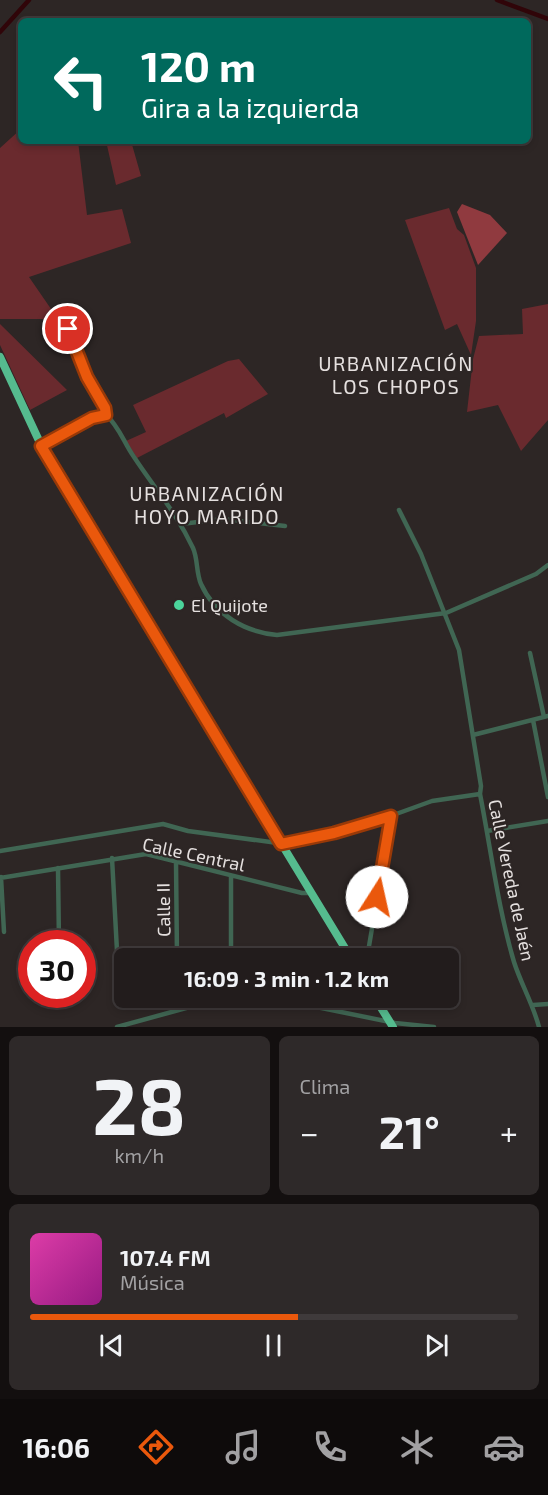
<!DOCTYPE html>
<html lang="es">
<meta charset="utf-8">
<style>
body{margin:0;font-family:"Exo 2",sans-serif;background:#2e2929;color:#f1f3f6;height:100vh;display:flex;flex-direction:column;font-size:22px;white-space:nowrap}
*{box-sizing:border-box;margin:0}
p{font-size:20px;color:#a2a1a3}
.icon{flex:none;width:33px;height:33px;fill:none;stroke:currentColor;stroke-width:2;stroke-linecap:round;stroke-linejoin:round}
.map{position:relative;height:1027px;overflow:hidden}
.sheet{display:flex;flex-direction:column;gap:9px;padding:9px;background:#130f0f;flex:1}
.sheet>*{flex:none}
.guide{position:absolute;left:18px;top:18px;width:513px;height:126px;border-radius:9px;box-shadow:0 3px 9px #0003,0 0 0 2px #3f3a3b;background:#00695c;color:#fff;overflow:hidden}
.speed{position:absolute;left:18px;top:930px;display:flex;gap:12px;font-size:30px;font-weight:700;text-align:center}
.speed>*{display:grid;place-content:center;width:78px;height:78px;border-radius:50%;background:#221c1c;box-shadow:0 3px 9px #0003,0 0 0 2px #3f3a3b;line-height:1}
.speed .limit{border:9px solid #d22;background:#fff;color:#111}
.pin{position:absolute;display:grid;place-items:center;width:51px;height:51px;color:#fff;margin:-26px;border:3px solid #fff;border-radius:50%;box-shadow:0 2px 6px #0007}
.me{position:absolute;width:66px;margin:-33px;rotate:10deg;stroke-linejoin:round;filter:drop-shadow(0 0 4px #0008)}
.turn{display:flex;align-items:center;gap:21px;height:126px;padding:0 24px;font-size:27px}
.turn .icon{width:78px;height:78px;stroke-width:2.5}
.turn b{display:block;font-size:42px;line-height:51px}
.big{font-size:45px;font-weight:700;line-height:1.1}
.sheet .tile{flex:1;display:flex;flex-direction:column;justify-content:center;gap:9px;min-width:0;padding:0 21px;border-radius:9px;background:#2e2929}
.sheet .dial{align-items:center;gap:0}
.dial b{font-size:78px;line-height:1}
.song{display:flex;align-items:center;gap:18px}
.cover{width:72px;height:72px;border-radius:9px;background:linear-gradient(135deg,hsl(320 70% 55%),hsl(310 70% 35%))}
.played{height:6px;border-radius:3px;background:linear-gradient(90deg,#ea580c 55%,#3f3a3b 55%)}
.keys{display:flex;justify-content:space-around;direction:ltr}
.heat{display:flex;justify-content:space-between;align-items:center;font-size:33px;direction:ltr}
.sheet .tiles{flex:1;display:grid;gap:9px;grid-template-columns:1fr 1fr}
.tile:last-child{grid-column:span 2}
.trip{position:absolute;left:114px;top:948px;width:345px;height:60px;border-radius:9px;background:#221c1c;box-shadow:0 3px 9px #0003,0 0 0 2px #3f3a3b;font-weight:700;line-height:60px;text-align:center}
.tabs{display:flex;height:96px;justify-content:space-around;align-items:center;background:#0e0b0b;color:#a2a1a3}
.tabs .icon{width:42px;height:42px}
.tabs .current{color:#ea580c}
.tabs b{font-size:27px;color:#f1f3f6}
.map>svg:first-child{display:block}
.green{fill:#6a2a2e}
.forest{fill:#903a3f}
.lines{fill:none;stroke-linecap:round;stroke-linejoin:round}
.canal{stroke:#300509;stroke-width:4.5}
.street{stroke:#406653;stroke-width:4.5}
.highway{stroke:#55bb8e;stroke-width:8}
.route-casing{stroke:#983908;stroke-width:15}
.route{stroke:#ea580c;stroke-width:10}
.poi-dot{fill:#4bd49b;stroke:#2d2625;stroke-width:2}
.labels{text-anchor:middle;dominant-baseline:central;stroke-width:4.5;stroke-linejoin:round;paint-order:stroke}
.poi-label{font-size:18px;fill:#e5e0df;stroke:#2d2625;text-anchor:start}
.street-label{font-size:18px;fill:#e5e0df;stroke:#2d2625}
.neighbourhood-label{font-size:20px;letter-spacing:1.5px;fill:#e5e0df;stroke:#2d2625}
</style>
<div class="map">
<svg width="548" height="1027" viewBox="0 0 548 1027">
<rect width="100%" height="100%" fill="#2d2625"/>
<!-- green -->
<path class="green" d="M21,129V141H78L87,215L122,209L131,243L29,277L60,322L44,319H0V148Z
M106,141H131L141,176L116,185Z
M449,208L457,229L464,235L476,268V321L471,355L457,324L445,330L405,220Z
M548,304V420L521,451L498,405L467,412L473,359L479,336L523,334L522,309Z
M0,324L67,390L30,410L0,345Z
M239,359L268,394L226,418L224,413L137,458L126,441L146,432L133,405L228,361Z"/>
<!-- forest -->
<path class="forest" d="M462,204L490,215L507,233L478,265L457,212Z"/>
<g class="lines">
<!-- canal -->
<path class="canal" d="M497,0L548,19
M0,32L29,0"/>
<!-- street -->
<path class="street" d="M58,311L72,335L87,377L105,408L106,415
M41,446L91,418L106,415C119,426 124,443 134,457C155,489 176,512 193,548C198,559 196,573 201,584C215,615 245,632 277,635L446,613L536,574L548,565
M399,510L421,554L459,650L481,786L480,794C491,850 498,908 514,962C521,984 533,1004 539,1027
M181,524L223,519L285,526
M530,653L544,717
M533,720L548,797
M473,735L548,716
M487,831L548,821
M0,851L163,824L188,831L285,844L363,826L432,801L480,794
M112,858L117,951
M176,862L177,958
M58,868L59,944
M1,877L4,932
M0,878L146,854L302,893H312
M231,958V876
M367,958L391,816
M533,1005L548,1004
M117,1027L208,1002L244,1000L287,1001L395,1023L434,1027"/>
<!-- highway -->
<path class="highway" d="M0,357L48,460L351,958
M375,998L393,1027"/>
</g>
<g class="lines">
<!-- route casing -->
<g class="route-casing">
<path id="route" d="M68,329L87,377L105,408L106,415L92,418L41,446L281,844L334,833L391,816L377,897"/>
</g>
<!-- route -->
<use href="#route" class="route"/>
</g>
<!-- markers -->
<circle class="poi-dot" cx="179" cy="605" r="6"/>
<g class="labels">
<!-- poi labels -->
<g class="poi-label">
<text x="191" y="605">El Quijote</text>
</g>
<!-- street labels -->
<g class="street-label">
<text transform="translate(194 854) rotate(12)">Calle Central</text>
<text transform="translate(512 880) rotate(78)">Calle Vereda de Jaén</text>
<text transform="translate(163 910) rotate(-91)">Calle II</text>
</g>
<!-- neighbourhood labels -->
<g class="neighbourhood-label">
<text x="396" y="363">URBANIZACIÓN<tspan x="396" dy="23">LOS CHOPOS</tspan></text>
<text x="207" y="493">URBANIZACIÓN<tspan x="207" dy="23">HOYO MARIDO</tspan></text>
</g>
</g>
</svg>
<div class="speed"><div class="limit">30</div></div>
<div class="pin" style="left:68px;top:329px;background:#d93025"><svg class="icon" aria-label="arrive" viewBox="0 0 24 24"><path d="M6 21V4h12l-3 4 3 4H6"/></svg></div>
<svg class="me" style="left:377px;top:897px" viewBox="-20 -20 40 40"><circle r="19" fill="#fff"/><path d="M0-13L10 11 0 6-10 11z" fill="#ea580c"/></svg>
<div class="trip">16:09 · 3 min · 1.2 km</div>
<div class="guide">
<div class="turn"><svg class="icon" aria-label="left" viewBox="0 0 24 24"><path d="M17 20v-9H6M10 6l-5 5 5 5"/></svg><div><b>120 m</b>Gira a la izquierda</div></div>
</div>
</div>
<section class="sheet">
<div class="tiles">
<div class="tile dial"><b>28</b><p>km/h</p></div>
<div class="tile"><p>Clima</p>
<div class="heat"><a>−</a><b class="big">21°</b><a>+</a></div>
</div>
<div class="tile">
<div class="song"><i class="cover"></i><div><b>107.4 FM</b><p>Música</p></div></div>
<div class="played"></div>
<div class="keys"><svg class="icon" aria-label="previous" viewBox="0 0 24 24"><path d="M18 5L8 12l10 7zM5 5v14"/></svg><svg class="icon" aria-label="pause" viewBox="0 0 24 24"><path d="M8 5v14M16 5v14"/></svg><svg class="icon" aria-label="next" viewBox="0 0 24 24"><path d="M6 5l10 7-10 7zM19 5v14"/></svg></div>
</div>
</div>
</section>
<nav class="tabs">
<b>16:06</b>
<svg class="icon current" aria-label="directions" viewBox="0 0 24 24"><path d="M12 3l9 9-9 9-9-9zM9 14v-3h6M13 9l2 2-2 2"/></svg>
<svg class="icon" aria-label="music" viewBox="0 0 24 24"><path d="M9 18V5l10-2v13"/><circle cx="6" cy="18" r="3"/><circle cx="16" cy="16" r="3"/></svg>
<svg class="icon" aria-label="phone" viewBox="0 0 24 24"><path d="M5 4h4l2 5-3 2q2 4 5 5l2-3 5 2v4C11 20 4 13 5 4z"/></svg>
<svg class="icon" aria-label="climate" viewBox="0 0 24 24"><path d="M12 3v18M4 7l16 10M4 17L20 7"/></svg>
<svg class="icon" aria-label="car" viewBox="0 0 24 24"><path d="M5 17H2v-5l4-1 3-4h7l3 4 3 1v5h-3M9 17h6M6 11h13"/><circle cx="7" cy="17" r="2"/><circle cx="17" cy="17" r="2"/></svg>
</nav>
